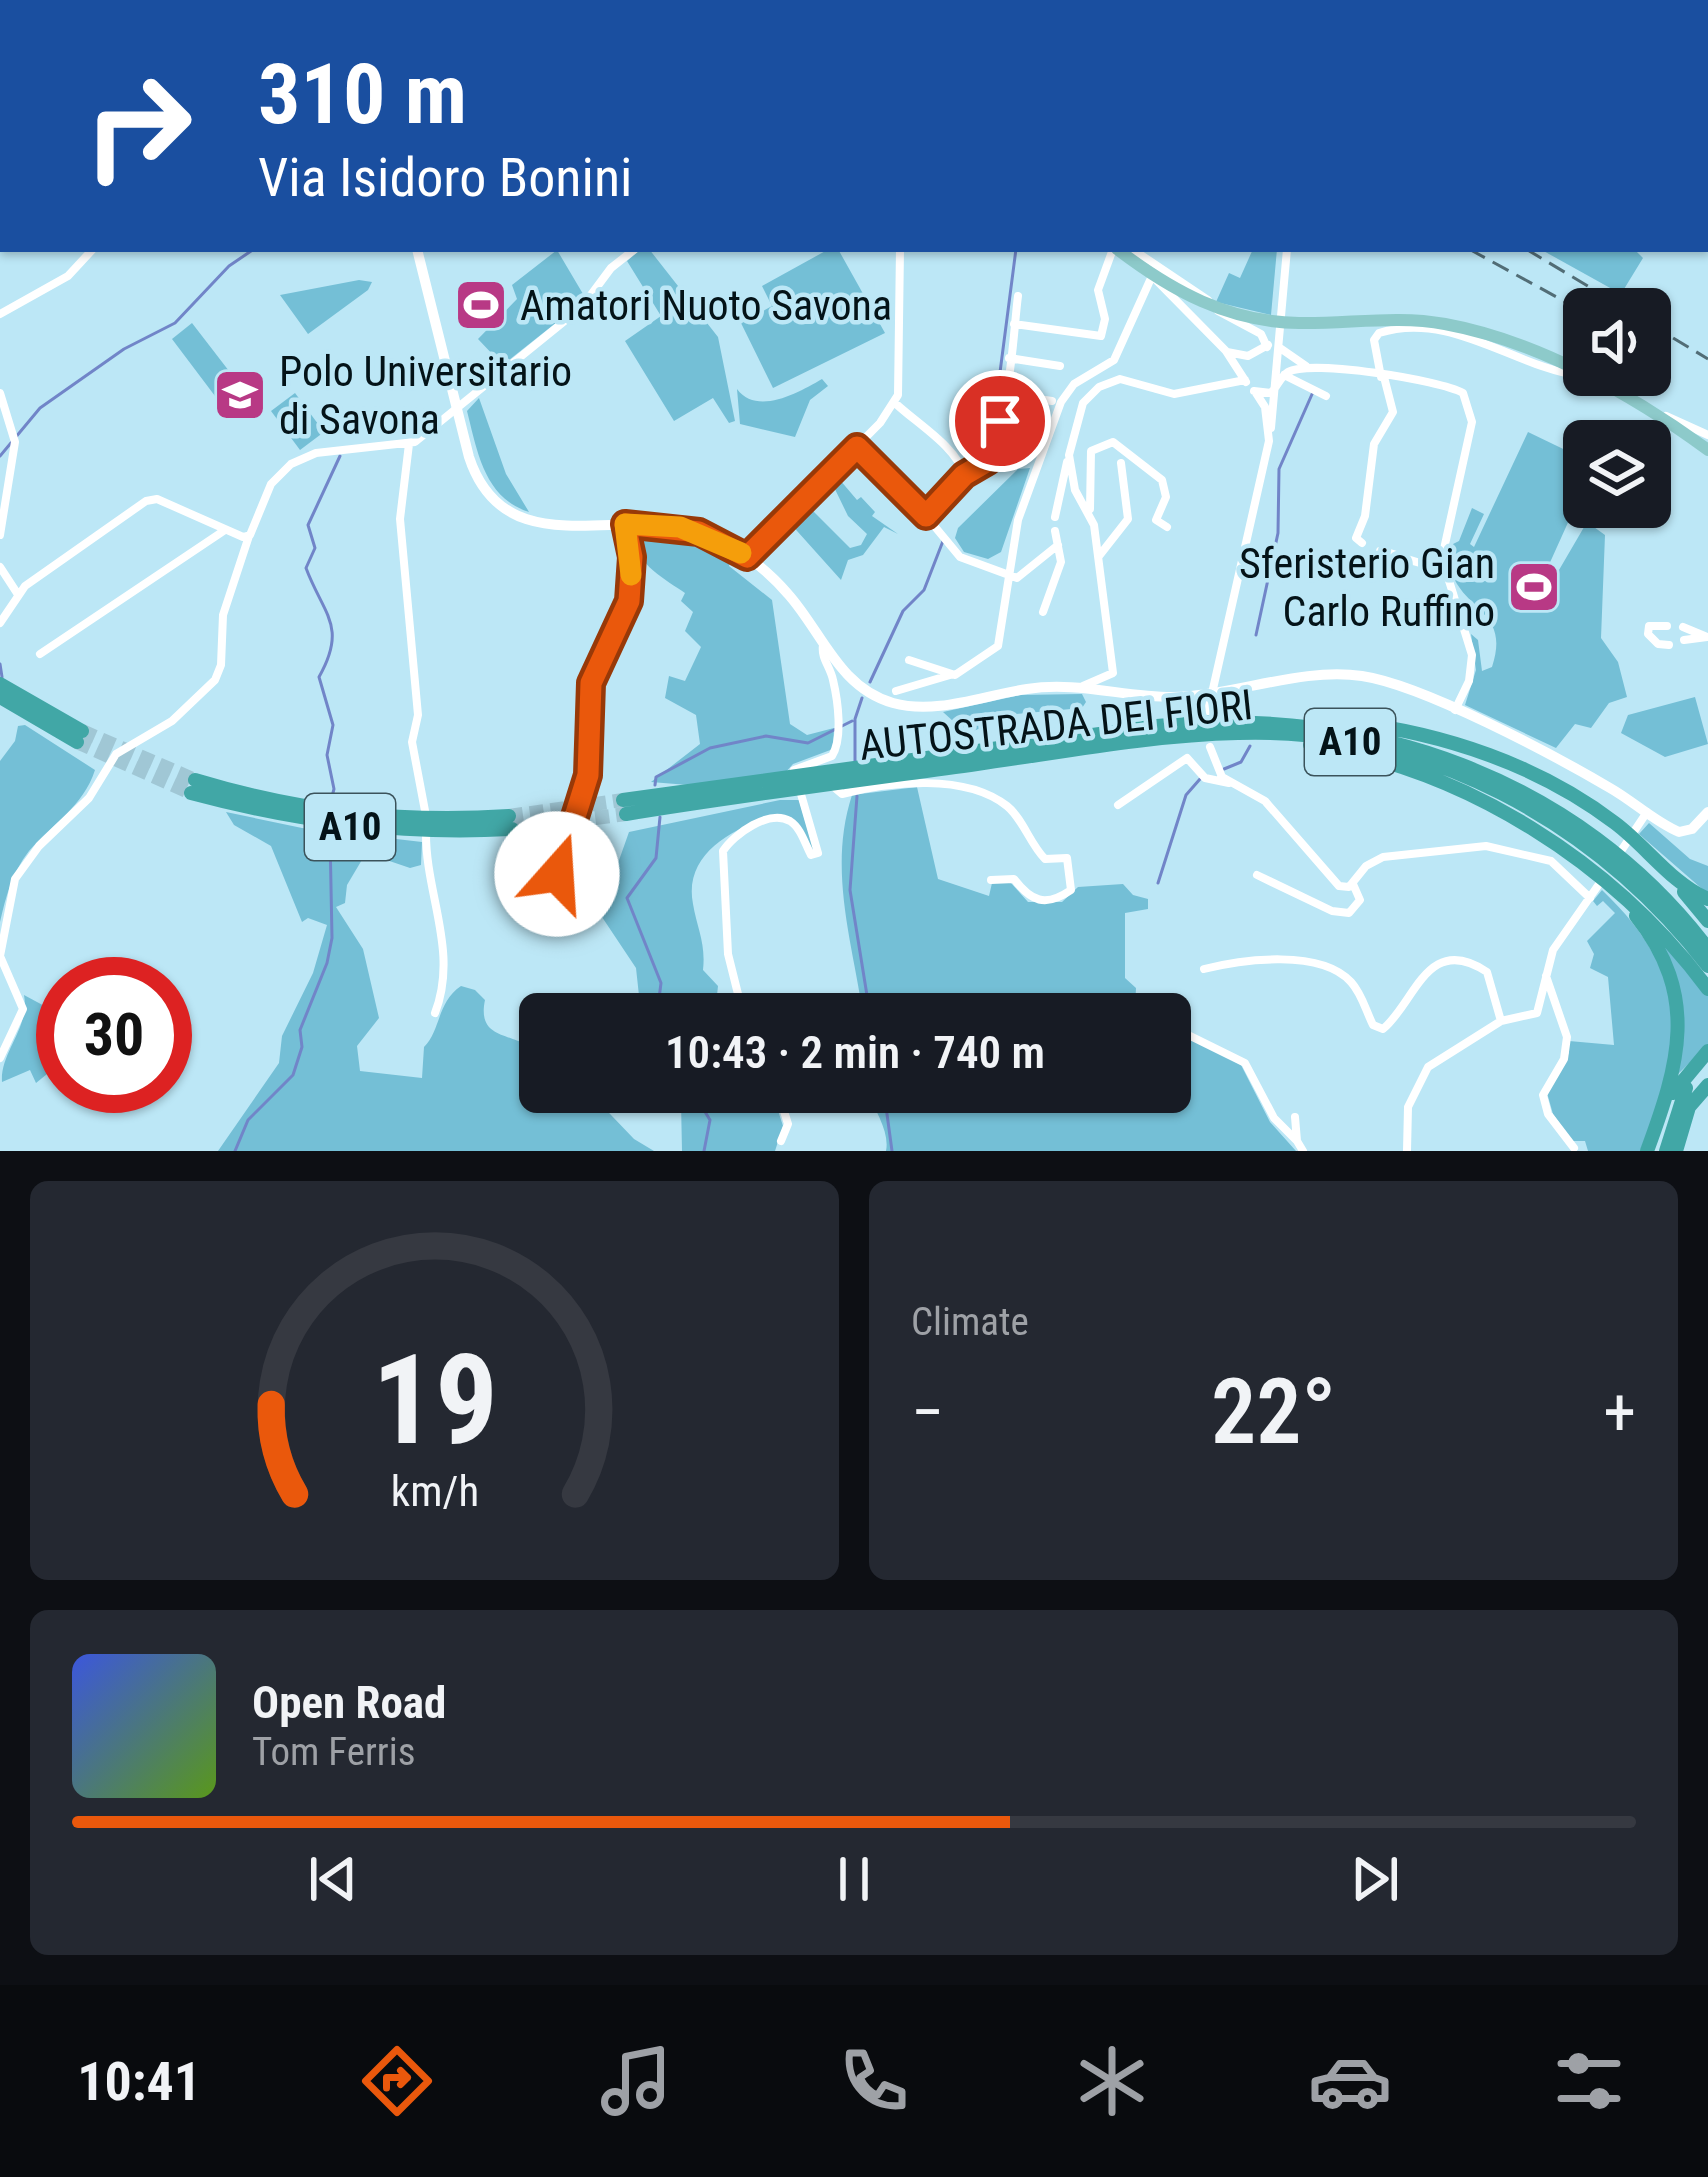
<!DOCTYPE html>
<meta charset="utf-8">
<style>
body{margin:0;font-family:"Roboto Condensed",sans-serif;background:#242831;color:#f1f3f6;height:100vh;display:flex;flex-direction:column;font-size:45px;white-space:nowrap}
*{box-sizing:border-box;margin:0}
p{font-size:39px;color:#9ea1a6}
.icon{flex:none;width:66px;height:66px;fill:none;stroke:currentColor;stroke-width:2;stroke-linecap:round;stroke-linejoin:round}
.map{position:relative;height:1151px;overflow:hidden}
.panel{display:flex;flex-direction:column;gap:30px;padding:30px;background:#0d0f14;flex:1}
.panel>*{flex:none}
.hud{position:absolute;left:0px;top:0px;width:1710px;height:252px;box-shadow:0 3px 9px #0004;background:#1a4fa0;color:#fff;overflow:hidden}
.fabs{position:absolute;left:1563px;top:288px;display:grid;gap:24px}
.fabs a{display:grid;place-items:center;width:108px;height:108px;border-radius:18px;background:#171b24;box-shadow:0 3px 9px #0004;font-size:60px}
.speed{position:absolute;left:36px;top:957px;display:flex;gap:24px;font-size:60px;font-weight:700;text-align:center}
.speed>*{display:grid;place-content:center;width:156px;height:156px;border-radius:50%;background:#171b24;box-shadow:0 3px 9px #0004;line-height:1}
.speed .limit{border:18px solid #d22;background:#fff;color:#111}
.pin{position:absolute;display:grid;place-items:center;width:102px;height:102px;color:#fff;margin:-51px;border:6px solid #fff;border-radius:50%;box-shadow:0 3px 12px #0007}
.me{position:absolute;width:132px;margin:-66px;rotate:19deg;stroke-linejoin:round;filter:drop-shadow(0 0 9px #0008)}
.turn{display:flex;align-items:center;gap:42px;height:252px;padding:0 60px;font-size:54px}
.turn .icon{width:156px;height:156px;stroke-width:2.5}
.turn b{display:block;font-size:84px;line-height:102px}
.big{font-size:90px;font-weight:600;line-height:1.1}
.panel .tile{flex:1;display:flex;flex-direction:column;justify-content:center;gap:18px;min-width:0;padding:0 42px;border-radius:18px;background:#242831}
.panel .dial{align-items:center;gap:0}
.dial svg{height:312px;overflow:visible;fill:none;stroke:#363941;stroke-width:7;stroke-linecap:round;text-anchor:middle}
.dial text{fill:#f1f3f6;stroke:none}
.song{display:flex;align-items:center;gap:36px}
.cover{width:144px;height:144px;border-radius:18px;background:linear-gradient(135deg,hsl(230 70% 55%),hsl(90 70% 35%))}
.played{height:12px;border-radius:6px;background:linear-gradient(90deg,#ea580c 60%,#363941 60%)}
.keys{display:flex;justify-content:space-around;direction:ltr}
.heat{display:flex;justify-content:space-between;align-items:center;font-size:66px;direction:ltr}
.panel .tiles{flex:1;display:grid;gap:30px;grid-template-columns:1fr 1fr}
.tile:last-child{grid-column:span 2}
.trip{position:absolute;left:519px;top:993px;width:672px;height:120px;border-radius:18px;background:#171b24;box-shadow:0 3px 9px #0004;font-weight:600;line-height:120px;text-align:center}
.tab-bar{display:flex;height:192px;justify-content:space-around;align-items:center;background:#090b0e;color:#9ea1a6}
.tab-bar .icon{width:84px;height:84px}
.tab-bar .selected{color:#ea580c}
.tab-bar b{font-size:54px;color:#f1f3f6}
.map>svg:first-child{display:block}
.green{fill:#74bfd6}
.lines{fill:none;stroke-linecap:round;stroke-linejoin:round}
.stream{stroke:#7185c8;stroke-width:3}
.highway-tunnel{stroke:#a0c7d5;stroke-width:14;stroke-dasharray:14 7;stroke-linecap:butt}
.street{stroke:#fff;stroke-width:8}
.secondary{stroke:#fff;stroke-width:10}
.primary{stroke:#8dcaca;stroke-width:12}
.highway{stroke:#41a7a6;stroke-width:14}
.rail{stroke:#526d76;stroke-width:3;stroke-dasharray:18 9;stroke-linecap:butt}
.route-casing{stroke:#983908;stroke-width:30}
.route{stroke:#ea580c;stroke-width:21}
.slow{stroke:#f59e0b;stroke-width:21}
.labels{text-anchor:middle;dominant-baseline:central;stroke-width:9;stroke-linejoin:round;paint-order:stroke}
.shield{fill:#bce7f6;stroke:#3b535b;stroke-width:3}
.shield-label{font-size:39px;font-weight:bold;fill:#041318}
.poi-label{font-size:42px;fill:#041318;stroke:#bce7f6;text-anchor:start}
.street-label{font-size:42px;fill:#041318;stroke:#bce7f6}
</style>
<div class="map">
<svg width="1708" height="1151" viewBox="0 0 1708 1151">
<rect width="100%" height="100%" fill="#bce7f6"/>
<!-- green -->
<path class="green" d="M641,249H649L718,337L735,421L729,423L713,398L674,421L625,341L661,316L627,261Z
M829,249H838L885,333L773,388L741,323L772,306L762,286Z
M1253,249H1277L1271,315L1216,302L1229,273L1240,278Z
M1540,249H1634L1643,258L1621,294Z
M557,250L586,299L509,360L504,353L496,358L478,339L517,299L512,285Z
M359,280L372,282L368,290L308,334L280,295Z
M192,323L239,384L218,400L172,339Z
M822,379L828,386L810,400L795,437L740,424L737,389C757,416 798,393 822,379Z
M295,393L324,432L300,450L271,411Z
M479,398L506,474L529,512C484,498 477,450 467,411Z
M1528,432L1584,459V487L1543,578L1552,582L1587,522L1605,535L1601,638L1618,662L1627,697L1609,703L1591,728L1575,724L1556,748L1465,705L1476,670L1471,634L1478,640L1482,671L1492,667C1508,618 1476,614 1457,584C1450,573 1451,558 1449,546L1459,541L1472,508L1484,514L1470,544L1474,547Z
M1030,468L1001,552L988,559L964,552L955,538L958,528L1018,469Z
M834,473L857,500L861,497L875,512L872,516L898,534L884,527L863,555L848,560L841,580L789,522L806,504L850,548L861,545L867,534L848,516L831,481Z
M636,531L686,536L731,554L729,566L772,600L790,724L807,735L834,728L833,749L793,764L785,773L688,785L651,782L700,744L696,715L665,698L669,676L685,681L701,647L685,631L693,612L681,601L685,593C665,579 629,561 636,531Z
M1082,694L1086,702L1082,708L1016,714L953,739L954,722L943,712L1020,695Z
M1695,697L1708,744L1665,757L1621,733L1628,715Z
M25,725L95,770C83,807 53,823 29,851C12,873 6,896 0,922V761L15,741L18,726Z
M917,787L938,879L989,896L992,883H1011L1028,902H1062L1078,887L1123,884L1133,895L1148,899V909L1125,913V978L1136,988L1135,1008L1144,1014H863C852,940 828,869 852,795Z
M780,800H799L814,851L796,822L777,815C735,827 683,853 693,904C697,928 706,943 703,970L718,986L715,1014H641L636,968L600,914L629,832Z
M226,812L302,828L422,842L421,865L410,868L366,853L347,885L345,903L336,907L363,949L379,1018L357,1046L360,1071L422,1078L424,1047C441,1030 437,1002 461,986L475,990L485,1000C475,1048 527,1027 540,1061C542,1069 540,1083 540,1092H589L634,1139L654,1151H218L279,1063L282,1036L313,973L327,925L308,918L302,922L271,846L234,825Z
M1649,823L1690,859L1708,866V894L1639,834Z
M1602,890C1692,976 1684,1042 1640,1151H1588L1585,1141H1572L1553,1114L1547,1093L1569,1053V1041L1614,1045L1608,977L1590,968L1594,954L1587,941L1615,913L1603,901L1597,906L1593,901Z
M1655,934L1708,996V1045L1678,1074L1684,1034Z
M24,995L63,1016V1061L36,1083L30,1070L2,1082C0,1052 30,1028 24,995Z
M1170,1030L1240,1063L1270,1122L1296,1151H886C890,1132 875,1111 868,1092H1170Z
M674,1092H772L783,1126L775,1151H682L681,1102Z"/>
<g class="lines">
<!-- stream -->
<path class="stream" d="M1239,3L1243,0
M992,434L1016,249
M0,456L40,408L124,349L175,323L229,266L254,249
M1256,635L1278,533L1279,469L1313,392
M0,664L2,677
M870,682L903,611L924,590L943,541
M855,762V719L862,698
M1224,769L1241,762L1250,746
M655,785L656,777L710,748L766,736L808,743L852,721
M857,796L850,890L870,1014
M331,800L334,789L327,755L333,725L319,677C348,626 323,614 306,568L315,548L308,525L340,456
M1158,883L1186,795L1200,779
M657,1014L661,983L627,898L656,858L660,817
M693,1092L710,1120L704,1151
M884,1092L892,1151
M235,1151L248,1120L293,1075L302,1047L300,1030L327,963L332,938L330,836"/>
<!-- highway-tunnel -->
<path class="highway-tunnel" d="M82,731L195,780
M77,742L191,793
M509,816L623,800
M512,829L626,814"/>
<!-- street -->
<path class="street" d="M68,0L70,3
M81,0L82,3
M682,0L683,3
M190,3L198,0
M490,3L493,0
M566,3L569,0
M769,3L774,0
M897,3L900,0
M0,71L3,70
M0,195L3,194
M1132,249L1208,300
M1157,281L1226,351L1246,382
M1218,311L1261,334L1267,347
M0,314L68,276L93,249
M1014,324L1101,336L1105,319L1098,290L1113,249
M1280,348L1306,366
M1227,352L1248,356L1268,345
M1009,358L1060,366
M1284,375L1326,396
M1381,377L1374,340L1379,333C1450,310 1514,367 1581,376
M1254,391L1271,393C1277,387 1281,376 1288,372C1310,359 1440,380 1463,393L1472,422L1442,558L1472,655L1469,681L1455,710
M0,393L15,442L0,535
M1004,394L1052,401
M894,402C917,424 957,447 964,475
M1666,416L1708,435
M1271,428L1287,249
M409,444L400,519L418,715L412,742L426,816
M857,447L926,516
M964,475L926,516L960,557L1017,578L1058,545
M964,475C1010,462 1012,340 1018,296
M1090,509L1091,451L1113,442L1162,480L1166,497L1156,520L1167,527
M1055,517L1067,462
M1362,543L1356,538L1365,516L1374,444L1393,412L1384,377
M1380,551C1402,554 1419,568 1443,564
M1099,556L1128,519L1121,463
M747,557L880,423L898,395L900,249
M0,567L17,593
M1043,612L1061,562L1055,531
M0,623L25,586L146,501L157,499L243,537L250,535L271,484L291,464L316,453L415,442L582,307L611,268L635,249
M1667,626H1649L1648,634L1658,644L1669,645
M1683,627L1707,637L1684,640
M40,654L225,530
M909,660L955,675L998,646L1018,520L1061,402L1074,384L1114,360L1152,276
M1083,686L1113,673L1094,525L1075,490L1069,455L1083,403L1099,387L1120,379L1174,394L1245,380
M896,691L950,675
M1208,711L1269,441L1265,407L1256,393
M1210,747L1222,777L1265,801L1339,886L1349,887L1366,866L1383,857L1486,846L1551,861L1590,898
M829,783L842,794C890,782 965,773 1007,806C1023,819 1030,844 1045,859L1067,858L1071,890C1045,908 1031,901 1014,879L991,880
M1118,805L1187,758L1205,778L1229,783
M426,831C425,894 459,951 435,1013
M1615,860L1647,812
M557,874L588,775L591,683L629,601L632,557L625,525
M1257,875L1332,911L1349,913L1360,900L1353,884
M1204,969C1243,959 1321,949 1351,982C1362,994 1366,1011 1373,1025L1383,1029C1415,1003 1427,932 1487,972L1501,1021
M1546,976L1567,1037L1564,1059L1543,1095L1548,1114L1574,1148
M743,1014L728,954L723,851C734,834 769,809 790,821C801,828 805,844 811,855L818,853L794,770L832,756C843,738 838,701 833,680C830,666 821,659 823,645
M1170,1026L1245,1063L1274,1118L1297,1141
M0,1058L23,1009L0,956L15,879L39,846L89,798L116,754L172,721L215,680L221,665L223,615L249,536
M778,1092L788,1124L781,1141
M1295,1117L1297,1141L1303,1151
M1407,1151L1408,1107L1428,1067L1501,1021L1537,1013L1553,950L1604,877"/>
<!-- secondary -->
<path class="secondary" d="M338,0L340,3
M417,249L469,457C505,567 620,505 700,532C734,544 765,567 788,594C822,632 839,688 893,703C937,715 984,695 1027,689C1077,681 1123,697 1172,697C1235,696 1300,667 1362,676C1423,685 1554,755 1610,788C1633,801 1655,822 1679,832L1692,829L1708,812"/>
<!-- primary -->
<path class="primary" d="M910,0L914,3
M1304,0H1313
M1327,0L1340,3
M1349,0L1354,3
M1707,232H1708
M1117,249C1172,291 1228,322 1299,323C1348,324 1397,315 1445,324C1538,341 1633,395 1708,450"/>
<!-- highway -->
<path class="highway" d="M0,684L82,731
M0,697L77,742
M1349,722C1443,733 1539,765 1615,823C1646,846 1672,884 1708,899
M1310,745C1465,768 1614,863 1708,989
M195,780C301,812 399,823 509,816
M191,793C299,822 401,835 512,829
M623,800L1157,726C1366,705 1578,777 1708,949
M626,814C742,795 860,780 977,764C1063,752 1151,735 1238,733C1424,727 1596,821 1708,966
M1684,892L1708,921
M1636,916C1700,996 1679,1064 1647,1151
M1673,1093L1708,1051
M1666,1151L1686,1088
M1676,1151L1689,1107L1708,1085"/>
<!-- rail -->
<path class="rail" d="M1056,0L1060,3
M1079,0L1082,3
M1166,0L1169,3
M1469,249L1584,312
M1526,249L1626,309
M1650,324L1708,359"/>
</g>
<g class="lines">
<!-- route casing -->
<g class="route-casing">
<path id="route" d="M557,874L588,775L591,683L629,601L632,557L625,524L699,532L747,557L857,447L926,516L964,475L988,461L1000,421"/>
</g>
<!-- route -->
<use href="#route" class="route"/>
<!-- slow -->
<path class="slow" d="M631,575L625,524L680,527L741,553"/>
</g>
<!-- icons -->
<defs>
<g id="stadium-square" transform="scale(2.7)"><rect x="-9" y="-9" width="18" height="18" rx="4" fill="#b83985" stroke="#bce7f6"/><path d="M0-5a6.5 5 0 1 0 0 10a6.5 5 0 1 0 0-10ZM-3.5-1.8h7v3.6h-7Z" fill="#fff"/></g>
<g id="university-square" transform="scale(2.7)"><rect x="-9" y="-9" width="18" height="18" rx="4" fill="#b83985" stroke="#bce7f6"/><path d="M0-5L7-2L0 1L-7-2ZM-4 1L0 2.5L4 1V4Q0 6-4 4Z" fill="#fff"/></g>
</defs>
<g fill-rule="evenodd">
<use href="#stadium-square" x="481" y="305"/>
<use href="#university-square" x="240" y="395"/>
<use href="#stadium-square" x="1534" y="587"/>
</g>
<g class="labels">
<!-- shield labels -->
<g class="shield">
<rect x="1305" y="709" width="90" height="66" rx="9"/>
<rect x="305" y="794" width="90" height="66" rx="9"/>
</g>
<g class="shield-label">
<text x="1350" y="742">A10</text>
<text x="350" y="827">A10</text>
</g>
<!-- poi labels -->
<g class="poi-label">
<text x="520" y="305">Amatori Nuoto Savona</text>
<text x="279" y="371">Polo Universitario<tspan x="279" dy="48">di Savona</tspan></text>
<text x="1495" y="563" text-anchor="end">Sferisterio Gian<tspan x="1495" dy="48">Carlo Ruffino</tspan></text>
</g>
<!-- street labels -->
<g class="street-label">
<text transform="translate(1056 725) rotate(-6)">AUTOSTRADA DEI FIORI</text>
</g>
</g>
</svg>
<div class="fabs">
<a><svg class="icon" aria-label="sound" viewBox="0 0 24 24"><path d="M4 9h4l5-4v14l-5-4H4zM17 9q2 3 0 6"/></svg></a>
<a><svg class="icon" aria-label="layers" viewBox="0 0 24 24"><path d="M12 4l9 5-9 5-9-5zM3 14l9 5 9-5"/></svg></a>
</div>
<div class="speed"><div class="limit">30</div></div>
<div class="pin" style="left:1000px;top:421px;background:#d93025"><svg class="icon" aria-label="arrive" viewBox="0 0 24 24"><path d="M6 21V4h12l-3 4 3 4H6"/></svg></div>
<svg class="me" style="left:557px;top:874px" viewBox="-20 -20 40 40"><circle r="19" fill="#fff"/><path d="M0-13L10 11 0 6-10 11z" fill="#ea580c"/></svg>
<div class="trip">10:43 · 2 min · 740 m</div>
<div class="hud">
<div class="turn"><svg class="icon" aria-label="right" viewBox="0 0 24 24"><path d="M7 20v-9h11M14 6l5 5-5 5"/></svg><div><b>310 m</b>Via Isidoro Bonini</div></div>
</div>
</div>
<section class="panel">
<div class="tiles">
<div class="tile dial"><svg viewBox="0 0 100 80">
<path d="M14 69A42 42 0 1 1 86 69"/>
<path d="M14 69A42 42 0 0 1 8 46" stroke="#ea580c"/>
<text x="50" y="56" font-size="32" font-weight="700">19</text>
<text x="50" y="72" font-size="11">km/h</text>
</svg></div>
<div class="tile"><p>Climate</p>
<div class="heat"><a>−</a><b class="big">22°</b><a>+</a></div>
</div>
<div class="tile">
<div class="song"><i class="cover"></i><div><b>Open Road</b><p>Tom Ferris</p></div></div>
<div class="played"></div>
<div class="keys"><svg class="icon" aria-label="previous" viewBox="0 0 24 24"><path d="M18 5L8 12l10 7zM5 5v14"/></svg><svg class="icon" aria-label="pause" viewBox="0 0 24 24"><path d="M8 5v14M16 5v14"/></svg><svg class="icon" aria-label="next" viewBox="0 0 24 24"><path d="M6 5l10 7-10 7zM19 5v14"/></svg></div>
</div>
</div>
</section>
<nav class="tab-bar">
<b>10:41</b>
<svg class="icon selected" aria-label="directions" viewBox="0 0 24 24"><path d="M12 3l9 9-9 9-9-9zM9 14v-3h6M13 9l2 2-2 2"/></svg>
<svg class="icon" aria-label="music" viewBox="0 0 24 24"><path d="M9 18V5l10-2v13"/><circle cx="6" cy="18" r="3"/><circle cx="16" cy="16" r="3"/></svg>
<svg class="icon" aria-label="phone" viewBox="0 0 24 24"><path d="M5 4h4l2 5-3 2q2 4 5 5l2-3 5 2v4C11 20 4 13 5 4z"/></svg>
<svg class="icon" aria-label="climate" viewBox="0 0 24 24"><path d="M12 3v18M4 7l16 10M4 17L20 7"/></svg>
<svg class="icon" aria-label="car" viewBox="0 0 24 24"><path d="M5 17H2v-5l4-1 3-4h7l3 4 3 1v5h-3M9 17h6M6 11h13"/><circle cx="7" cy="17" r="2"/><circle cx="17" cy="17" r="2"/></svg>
<svg class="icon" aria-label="filters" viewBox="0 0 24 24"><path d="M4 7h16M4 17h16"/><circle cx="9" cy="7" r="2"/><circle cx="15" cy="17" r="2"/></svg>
</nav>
